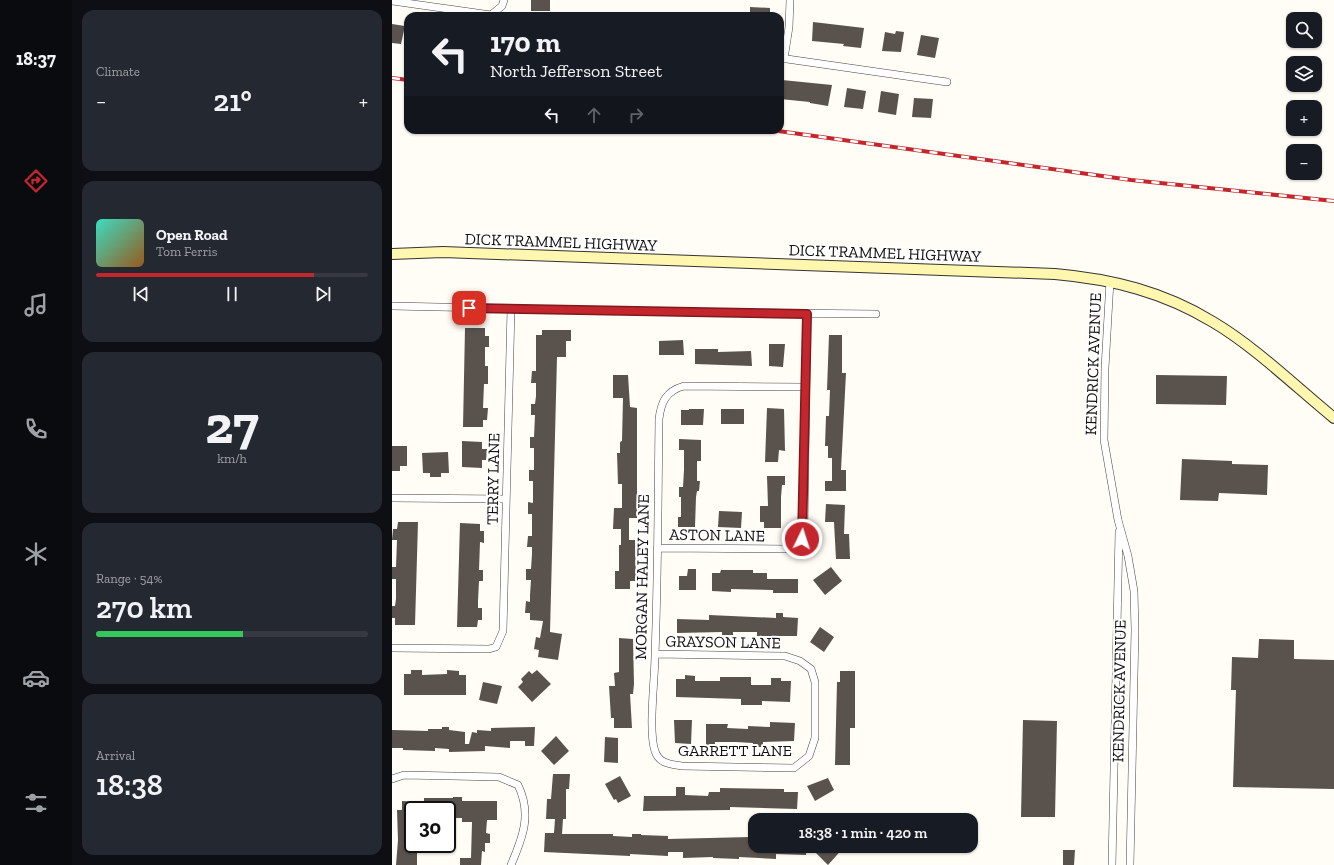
<!DOCTYPE html>
<meta charset="utf-8">
<style>
body{margin:0;font-family:"Zilla Slab",serif;background:#242831;color:#f1f3f6;height:100vh;display:flex;flex-direction:column;font-size:15px;white-space:nowrap}
*{box-sizing:border-box;margin:0}
p{font-size:13px;color:#9ea1a6}
.icon{flex:none;width:22px;height:22px;fill:none;stroke:currentColor;stroke-width:2;stroke-linecap:round;stroke-linejoin:round}
.map{position:relative;flex:1;overflow:hidden}
.details{display:flex;flex-direction:column;gap:10px;padding:10px;background:#0d0f14;width:320px}
.details>*{flex:none}
.banner{position:absolute;left:12px;top:12px;width:380px;height:122px;border-radius:12px;box-shadow:0 1px 3px #0004;background:#171b24;color:#f1f3f6;overflow:hidden}
.fabs{position:absolute;left:894px;top:12px;display:grid;gap:8px}
.fabs a{display:grid;place-items:center;width:36px;height:36px;border-radius:8px;background:#171b24;box-shadow:0 1px 3px #0004;font-size:20px}
.speed{position:absolute;left:12px;top:801px;display:flex;gap:8px;font-size:20px;font-weight:700;text-align:center}
.speed>*{display:grid;place-content:center;width:52px;height:52px;border-radius:50%;background:#171b24;box-shadow:0 1px 3px #0004;line-height:1}
.speed .limit{border:2px solid #111;border-radius:6px;background:#fff;color:#111}
.pin{position:absolute;display:grid;place-items:center;width:34px;height:34px;color:#fff;margin:-17px;border-radius:8px;box-shadow:0 2px 6px #0006}
.me{position:absolute;width:44px;margin:-22px;rotate:4deg;stroke-linejoin:round;filter:drop-shadow(0 0 3px #0008)}
.turn{display:flex;align-items:center;gap:14px;height:84px;padding:0 20px;font-size:18px}
.turn .icon{width:52px;height:52px;stroke-width:2.5}
.turn b{display:block;font-size:28px;line-height:34px}
.lanes{display:flex;align-items:center;height:38px;padding:0 20px;background:#0003;justify-content:center;gap:20px;direction:ltr}
.lanes .off{opacity:.35}
.big{font-size:30px;font-weight:600;line-height:1.1}
.details .tile{flex:1;display:flex;flex-direction:column;justify-content:center;gap:6px;min-width:0;padding:0 14px;border-radius:12px;background:#242831}
.details .dial{align-items:center;gap:0}
.dial b{font-size:52px;line-height:1}
.song{display:flex;align-items:center;gap:12px}
.cover{width:48px;height:48px;border-radius:6px;background:linear-gradient(135deg,hsl(170 70% 55%),hsl(30 70% 35%))}
.played{height:4px;border-radius:2px;background:linear-gradient(90deg,#c4262e 80%,#363941 80%)}
.keys{display:flex;justify-content:space-around;direction:ltr}
.heat{display:flex;justify-content:space-between;align-items:center;font-size:22px;direction:ltr}
.charge{height:6px;border-radius:3px;background:linear-gradient(90deg,#34c759 54%,#363941 0)}
.trip{position:absolute;left:356px;top:813px;width:230px;height:40px;border-radius:12px;background:#171b24;box-shadow:0 1px 3px #0004;font-weight:600;line-height:40px;text-align:center}
main{display:flex;flex:1;min-height:0}
.tab-bar{display:flex;flex-direction:column;width:72px;justify-content:space-around;align-items:center;background:#090b0e;color:#9ea1a6}
.tab-bar .icon{width:28px;height:28px}
.tab-bar .on{color:#c4262e}
.tab-bar b{font-size:18px;color:#f1f3f6}
.map>svg:first-child{display:block}
.building{fill:#5a524d}
.lines{fill:none;stroke-linecap:round;stroke-linejoin:round}
.street-casing{stroke:#444;stroke-width:8}
.secondary-casing{stroke:#333;stroke-width:12}
.street{stroke:#fff;stroke-width:7}
.secondary{stroke:#fff6b0;stroke-width:10}
.rail-casing{stroke:#c4262e;stroke-width:4}
.rail{stroke:#fff;stroke-width:2.5;stroke-dasharray:8;stroke-linecap:butt}
.route-casing{stroke:#7f191e;stroke-width:10}
.route{stroke:#c4262e;stroke-width:7}
.labels{text-anchor:middle;dominant-baseline:central;stroke-width:4;stroke-linejoin:round;paint-order:stroke}
.street-label{font-size:16px;fill:#111;stroke:#fff}
</style>
<main>
<nav class="tab-bar">
<b>18:37</b>
<svg class="icon on" aria-label="directions" viewBox="0 0 24 24"><path d="M12 3l9 9-9 9-9-9zM9 14v-3h6M13 9l2 2-2 2"/></svg>
<svg class="icon" aria-label="music" viewBox="0 0 24 24"><path d="M9 18V5l10-2v13"/><circle cx="6" cy="18" r="3"/><circle cx="16" cy="16" r="3"/></svg>
<svg class="icon" aria-label="phone" viewBox="0 0 24 24"><path d="M5 4h4l2 5-3 2q2 4 5 5l2-3 5 2v4C11 20 4 13 5 4z"/></svg>
<svg class="icon" aria-label="climate" viewBox="0 0 24 24"><path d="M12 3v18M4 7l16 10M4 17L20 7"/></svg>
<svg class="icon" aria-label="car" viewBox="0 0 24 24"><path d="M5 17H2v-5l4-1 3-4h7l3 4 3 1v5h-3M9 17h6M6 11h13"/><circle cx="7" cy="17" r="2"/><circle cx="17" cy="17" r="2"/></svg>
<svg class="icon" aria-label="filters" viewBox="0 0 24 24"><path d="M4 7h16M4 17h16"/><circle cx="9" cy="7" r="2"/><circle cx="15" cy="17" r="2"/></svg>
</nav>
<section class="details">
<div class="tile"><p>Climate</p>
<div class="heat"><a>−</a><b class="big">21°</b><a>+</a></div>
</div>
<div class="tile">
<div class="song"><i class="cover"></i><div><b>Open Road</b><p>Tom Ferris</p></div></div>
<div class="played"></div>
<div class="keys"><svg class="icon" aria-label="previous" viewBox="0 0 24 24"><path d="M18 5L8 12l10 7zM5 5v14"/></svg><svg class="icon" aria-label="pause" viewBox="0 0 24 24"><path d="M8 5v14M16 5v14"/></svg><svg class="icon" aria-label="next" viewBox="0 0 24 24"><path d="M6 5l10 7-10 7zM19 5v14"/></svg></div>
</div>
<div class="tile dial"><b>27</b><p>km/h</p></div>
<div class="tile"><p>Range · 54%</p><b class="big">270 km</b><div class="charge"></div></div>
<div class="tile"><p>Arrival</p><b class="big">18:38</b></div>
</section>
<div class="map">
<svg width="942" height="865" viewBox="0 0 942 865">
<rect width="100%" height="100%" fill="#fffdf5"/>
<!-- building -->
<path class="building" d="M139,0H158V11H139Z
M358,7L378,8V16H358Z
M421,22L472,28L469,48L451,46L452,44L420,41Z
M0,24L13,26L9,44L0,43Z
M504,31L512,32L509,52L490,51L493,32L503,34Z
M529,35L547,38L543,58L525,55Z
M390,80L440,85L436,106L418,103V102L388,99Z
M455,88L474,91L471,109L452,107Z
M489,91L507,94L504,115L486,112Z
M522,98L541,99L539,118L520,117Z
M73,328H93V336H97V347H93V366H96V384H92L91,408H96L95,420H91V427H71Z
M150,330H179V341H174V357H165L158,632L170,634L166,660L146,657L147,650L142,649L144,637L148,638L151,621L138,620V613H133L134,601L138,602V595L139,580H134V569H139L140,554V547H135L136,536H140V514H136V502L141,503V481H137V470H142V448H138V437H142L143,415H139V404H143L144,396V383H139L140,371H144V335H150Z
M437,335H450V373H454L449,470H454V491H433V481H440V458H436V446H433L434,416H437L438,390H435Z
M291,340L292,355H267V341Z
M377,344H393L391,367L377,366Z
M303,349H326V352L359,351L360,366L303,364Z
M221,375H236L238,407L245,408V518H237V540H243L244,581H238V589H223V571H227V545H229V529H221L222,508H230V484H226L225,453H228V442L230,441L231,398H221Z
M764,375L835,376L834,405L764,404Z
M375,408L392,409L393,451L387,450L386,462H373Z
M297,409H312L311,425H289V410H297Z
M329,409H352V424H329Z
M287,439L309,440V461H305V481H308L307,491H305L304,497L303,527H286V517H289V497H287V487H291L292,470V450H287Z
M70,441L90,442V449H95L94,460H90V468L70,467Z
M0,446H15V466H8V471H0Z
M56,452L57,473H49V477H38V473H31L30,453Z
M790,459L840,461V464L876,465L875,495L827,493L826,501L788,500Z
M375,476H393V485H390L389,497V528H372V522H368V506H376Z
M434,504L453,505L452,534H457L458,559H444L442,522H433Z
M327,511L350,512L349,528L326,527Z
M6,522H26L23,625H3V618H0V606H3L4,599V579H0V567H4L5,540H0L1,529H5Z
M68,523L88,524V531H92V543L88,542L87,570H91V581H87L86,601V608H90V620H86L85,627H65Z
M439,567L450,581L433,595L421,580Z
M296,569H304V590H287V576H295Z
M329,570H361V573H375V579H406V593H381V590L339,589V592L320,591V573H328Z
M384,613H391V617L406,618L405,636H365V632H341V635H330V632L285,633V619L317,620V615L384,618Z
M428,627L442,637L432,652L418,642Z
M227,638L241,639L242,684L241,694H238L240,728H222V718H219L217,686H223L222,673L227,672Z
M867,639L902,640V659L942,660V789L841,787L844,690H839L840,657L866,658Z
M19,670H30V675L55,674V670L67,671V675H74V695H12V674H19Z
M145,670L159,684L140,702L126,687L131,682L129,679L137,671L140,674Z
M448,671H463V728H458V765H443L445,682H448Z
M293,675L303,676V681H328V677H359V685H379V678H389V681H399L398,702L370,701V705H349V699L284,697V679H293Z
M91,682L110,686L105,704L87,700Z
M282,720H300L299,744L283,743Z
M631,720L665,721L663,817H629Z
M378,722L403,723L402,741L371,742V747H361V743L344,742H323V746H314V724H336L335,728L356,729V726L378,727Z
M50,727H57V730L73,732V744H77L80,732L85,733V730L99,731V728L143,727L142,746H133V741H118V748L93,746V751L57,752V749L43,748V751L11,750V748H0V730L36,731V729H50Z
M164,736L177,751L162,765L149,751Z
M213,737L226,738V763L212,762Z
M161,774H178L177,789H174V819H171L170,834H221V836L240,837V834H249V835L276,836V839L358,837L357,846H415L414,855L384,854V859L347,857V859L321,858V857L291,858V852H276V856L238,854V856L152,852L153,833H162L163,819H154L155,799H159Z
M228,776L239,796L226,803L224,799L222,800L213,784Z
M436,778L442,790L423,801L415,786Z
M284,787H293V795L316,796L317,792H328V788L392,789V792H406L405,809L338,807V810L251,811L252,796H284Z
M61,797H70V801H105V820H95L94,833L98,834V843H93V852L90,851L89,865H68V858H79L80,822H70V818H60V810H21V844H25V865H4L6,840L5,810H10V801L32,802V798H61Z
M427,846H453L436,865L422,851Z
M671,850H683L682,865H671Z"/>
<g class="lines">
<!-- street casing -->
<g class="street-casing">
<path id="street" d="M0,1L99,15L110,6L112,0
M388,58L555,82
M392,59L397,27L398,0
M718,281L713,368L712,440L726,520L736,556L742,591L743,630L738,865
M0,306L282,312L484,314
M0,498L114,499
M265,548L397,549L407,544L412,533L415,314
M0,648L97,649L104,647L111,631L119,309
M263,654L393,656L408,661L419,669L423,682V738L417,756L402,768L290,766C279,764 267,764 263,751C256,731 263,679 263,655C266,576 266,497 267,419C269,402 274,391 292,386L413,387
M0,779L12,775L107,777L126,785C140,814 131,837 119,865
M720,865L727,532"/>
</g>
<!-- secondary casing -->
<g class="secondary-casing">
<path id="secondary" d="M0,254L51,252L663,274C720,279 772,292 821,322C862,346 904,387 942,418"/>
</g>
<!-- street -->
<use href="#street" class="street"/>
<!-- secondary -->
<use href="#secondary" class="secondary"/>
<!-- rail casing -->
<g class="rail-casing">
<path id="rail" d="M0,78L16,80
M379,130L739,180L942,201"/>
</g>
<!-- rail -->
<use href="#rail" class="rail"/>
</g>
<g class="lines">
<!-- route casing -->
<g class="route-casing">
<path id="route" d="M77,308L415,314L410,539"/>
</g>
<!-- route -->
<use href="#route" class="route"/>
</g>
<g class="labels">
<!-- street labels -->
<g class="street-label">
<text transform="translate(169 242) rotate(2)">DICK TRAMMEL HIGHWAY</text>
<text transform="translate(493 253) rotate(2)">DICK TRAMMEL HIGHWAY</text>
<text transform="translate(701 364) rotate(-88)">KENDRICK AVENUE</text>
<text transform="translate(101 479) rotate(-89)">TERRY LANE</text>
<text transform="translate(325 535) rotate(1)">ASTON LANE</text>
<text transform="translate(250 577) rotate(-89)">MORGAN HALEY LANE</text>
<text transform="translate(331 642) rotate(1)">GRAYSON LANE</text>
<text transform="translate(727 691) rotate(-89)">KENDRICK AVENUE</text>
<text x="343" y="750">GARRETT LANE</text>
</g>
</g>
</svg>
<div class="fabs">
<a><svg class="icon" aria-label="search" viewBox="0 0 24 24"><circle cx="10" cy="10" r="6"/><path d="M15 15l6 6"/></svg></a>
<a><svg class="icon" aria-label="layers" viewBox="0 0 24 24"><path d="M12 4l9 5-9 5-9-5zM3 14l9 5 9-5"/></svg></a>
<a>+</a>
<a>−</a>
</div>
<div class="speed"><div class="limit">30</div></div>
<div class="pin" style="left:77px;top:308px;background:#d93025"><svg class="icon" aria-label="arrive" viewBox="0 0 24 24"><path d="M6 21V4h12l-3 4 3 4H6"/></svg></div>
<svg class="me" style="left:410px;top:539px" viewBox="-20 -20 40 40"><circle r="17" fill="#c4262e" stroke="#fff" stroke-width="3"/><path d="M0-11L8 9 0 5-8 9z" fill="#fff"/></svg>
<div class="trip">18:38 · 1 min · 420 m</div>
<div class="banner">
<div class="turn"><svg class="icon" aria-label="left" viewBox="0 0 24 24"><path d="M17 20v-9H6M10 6l-5 5 5 5"/></svg><div><b>170 m</b>North Jefferson Street</div></div>
<div class="lanes"><svg class="icon" aria-label="left" viewBox="0 0 24 24"><path d="M17 20v-9H6M10 6l-5 5 5 5"/></svg><svg class="icon off" aria-label="ahead" viewBox="0 0 24 24"><path d="M12 20V5M6 11l6-6 6 6"/></svg><svg class="icon off" aria-label="right" viewBox="0 0 24 24"><path d="M7 20v-9h11M14 6l5 5-5 5"/></svg></div>
</div>
</div>
</main>
